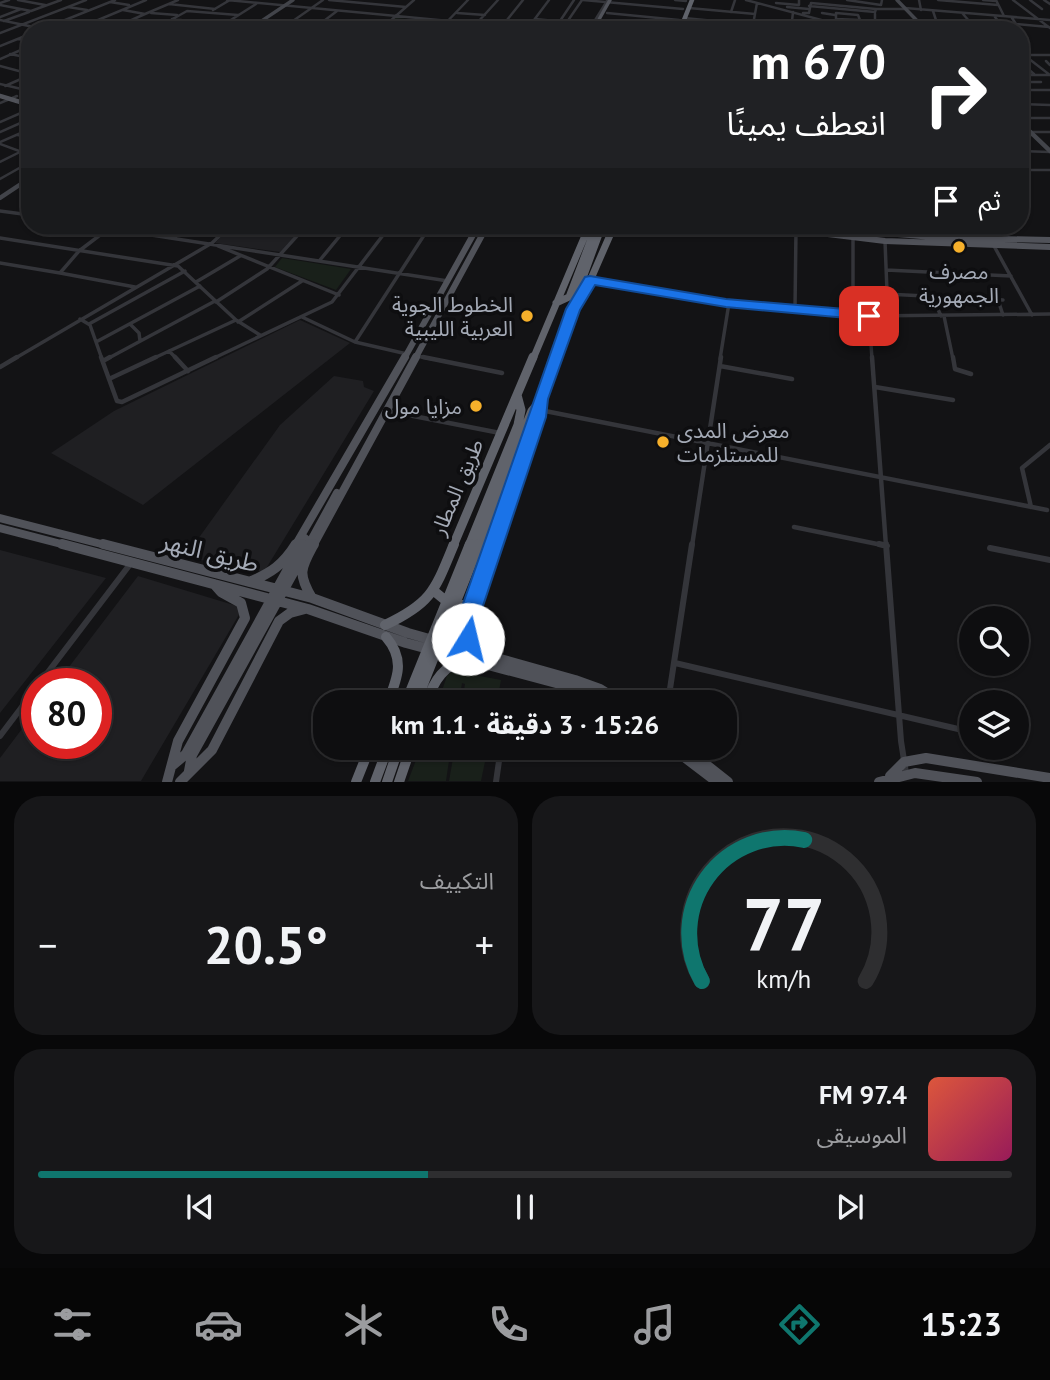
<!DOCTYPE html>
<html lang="ar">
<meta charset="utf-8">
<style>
body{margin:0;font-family:"PT Sans","Noto Sans Arabic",sans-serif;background:#171719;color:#f1f3f6;direction:rtl;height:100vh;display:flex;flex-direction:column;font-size:26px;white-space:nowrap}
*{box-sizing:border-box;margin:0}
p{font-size:23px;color:#9b9c9f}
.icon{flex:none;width:38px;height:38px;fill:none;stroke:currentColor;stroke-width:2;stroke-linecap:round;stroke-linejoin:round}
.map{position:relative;height:782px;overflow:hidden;direction:ltr}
.side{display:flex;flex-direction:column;gap:14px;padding:14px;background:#080809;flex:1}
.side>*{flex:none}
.guide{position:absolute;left:21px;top:21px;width:1008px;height:214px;border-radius:28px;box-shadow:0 2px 5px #0004,0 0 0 2px #2e2e30;direction:rtl;background:#202124;color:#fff;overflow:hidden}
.tools{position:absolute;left:959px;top:606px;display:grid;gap:14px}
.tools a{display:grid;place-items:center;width:70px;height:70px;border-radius:50%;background:#0e0e10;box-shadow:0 2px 5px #0004,0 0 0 2px #2e2e30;font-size:35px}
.speed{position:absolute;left:21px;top:668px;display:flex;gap:14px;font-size:35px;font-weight:700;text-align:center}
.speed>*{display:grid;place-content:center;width:91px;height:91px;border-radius:50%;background:#0e0e10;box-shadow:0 2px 5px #0004,0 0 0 2px #2e2e30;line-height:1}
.speed .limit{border:10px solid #d22;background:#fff;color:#111}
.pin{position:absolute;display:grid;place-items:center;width:60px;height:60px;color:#fff;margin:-30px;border-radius:14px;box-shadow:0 4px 10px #0006}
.me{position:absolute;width:77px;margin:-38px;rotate:9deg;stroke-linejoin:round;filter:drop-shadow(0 0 5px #0008)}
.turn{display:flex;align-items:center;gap:24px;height:147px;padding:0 28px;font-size:32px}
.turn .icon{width:91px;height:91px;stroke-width:2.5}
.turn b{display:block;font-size:49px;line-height:60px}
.then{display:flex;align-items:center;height:66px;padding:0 28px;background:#0003;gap:14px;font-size:26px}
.big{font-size:52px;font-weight:700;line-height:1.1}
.side .card{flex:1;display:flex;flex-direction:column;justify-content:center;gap:10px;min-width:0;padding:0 24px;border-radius:28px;background:#171719}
.side .dial{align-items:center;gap:0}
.dial svg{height:182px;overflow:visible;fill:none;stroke:#2e2e30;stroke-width:7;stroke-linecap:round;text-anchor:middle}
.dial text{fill:#f1f3f6;stroke:none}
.song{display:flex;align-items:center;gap:21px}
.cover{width:84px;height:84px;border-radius:10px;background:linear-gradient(135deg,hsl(10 70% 55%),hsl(330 70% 35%))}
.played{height:7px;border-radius:4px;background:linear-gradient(90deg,#0f766e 40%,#2e2e30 40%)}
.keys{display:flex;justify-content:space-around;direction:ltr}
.heat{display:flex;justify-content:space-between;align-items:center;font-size:38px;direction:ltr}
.side .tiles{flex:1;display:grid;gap:14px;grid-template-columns:1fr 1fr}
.card:last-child{grid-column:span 2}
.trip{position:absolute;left:313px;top:690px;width:424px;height:70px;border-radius:28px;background:#0e0e10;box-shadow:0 2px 5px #0004,0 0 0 2px #2e2e30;font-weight:700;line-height:70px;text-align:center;direction:rtl}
.menu{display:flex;height:112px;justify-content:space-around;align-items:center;background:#060606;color:#9b9c9f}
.menu .icon{width:49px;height:49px}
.menu .on{color:#0f766e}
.menu b{font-size:32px;color:#f1f3f6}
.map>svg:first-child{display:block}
.built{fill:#1f1f22}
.green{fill:#19201a}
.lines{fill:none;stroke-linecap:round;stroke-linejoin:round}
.street-far3{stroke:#34353a;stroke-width:2.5}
.street-far2{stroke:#34353a;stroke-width:3.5}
.street-far1{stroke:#34353a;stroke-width:4.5}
.street{stroke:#34353a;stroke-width:6}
.secondary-far1{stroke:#42444a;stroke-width:3.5}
.secondary{stroke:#42444a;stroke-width:4.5}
.primary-far4{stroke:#505259;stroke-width:3.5}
.primary-far3{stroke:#505259;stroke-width:4.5}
.primary-far2{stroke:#505259;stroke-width:6}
.primary-far1{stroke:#505259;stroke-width:8}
.primary{stroke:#505259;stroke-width:10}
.highway-far3{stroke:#60636b;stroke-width:4.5}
.highway-far2{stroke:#60636b;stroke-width:7}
.highway-far1{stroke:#60636b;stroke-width:9}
.highway{stroke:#60636b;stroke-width:10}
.route{fill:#1a73e8;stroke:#114b97;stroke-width:2}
.poi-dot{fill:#f6b02b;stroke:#0e0e10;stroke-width:2.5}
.labels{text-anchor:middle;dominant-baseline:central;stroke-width:7;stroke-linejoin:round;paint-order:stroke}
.poi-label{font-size:21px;fill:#a4aab6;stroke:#0e0e10;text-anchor:end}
.street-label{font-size:21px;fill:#a4aab6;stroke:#0e0e10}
.near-street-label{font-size:24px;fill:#a4aab6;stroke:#0e0e10}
</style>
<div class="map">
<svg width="1050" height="782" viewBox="0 0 1050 782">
<rect width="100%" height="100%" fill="#131315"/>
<!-- built -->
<path class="built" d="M232,226H304L280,252L215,243Z
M300,320L350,343L143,505L51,453L114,411Z
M334,376L363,381L364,387L374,391L264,572L185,557L280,425Z
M0,550L106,578L0,713Z
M138,576L237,606L240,613L141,781H0V758L37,709V744H96V684H56Z"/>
<!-- green -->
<path class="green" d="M394,18L447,22L440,30H380Z
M282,258L351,269L336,290L275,267Z
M453,671L501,680L497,702H462L465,684L462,683L459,702H438L447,676Z
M421,747H451L446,781H408Z
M455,747H488L481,781H449Z"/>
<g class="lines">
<!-- street-far3 -->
<path class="street-far3" d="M18,0L45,5
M227,0L544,30
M329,0L406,7L414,0
M583,0L683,9
M675,0L686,1
M746,0L859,30
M847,0L881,5L882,0
M919,0L921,10
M938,0L998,5
M983,0L996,1
M996,0L1004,16
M1013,0L1050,28
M1030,0L1042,9
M1044,0L1050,4
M110,2L129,5
M0,3L9,0
M776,3L799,5V0
M169,4L215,9
M0,5L31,11L61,0
M809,6L875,12
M68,7L87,10
M787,7L809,9
M689,8L755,14
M905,8L1050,20
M876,9H906
M213,10L230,0
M933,11L936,20L946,30
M731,12L735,0
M151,13L177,15
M457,13L485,15
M607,13L679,20
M803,13H809L811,3L876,9L875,12
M822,13L835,15
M836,13L858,15L860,20L836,19Z
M145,14L178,0
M875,14V30
M963,14L977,30
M0,17L21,9
M995,17L1005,30
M684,18L808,30
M1012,18L1016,24L1049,27
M172,19L223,25
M535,19L596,25
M0,20L48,30
M325,20L385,25
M4,21L29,12
M560,21L574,0
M792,21L793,12
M229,22L242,24
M567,22L582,0
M477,23L498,0
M255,25L282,28
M600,25L648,30
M847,26H875
M528,28L549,0
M40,30L115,0
M74,30L146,0
M109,30L145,14L123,10
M153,30L187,11L238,15
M183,30L196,22
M215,30L256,4
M280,30L323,0
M312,30L337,11
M345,30L353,23
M380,30L406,7
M439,30L468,0
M499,30L523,0
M589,30L607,1
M752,30L757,3
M892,30L888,29V21L908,23L909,30
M0,33L86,0
M1020,34L1025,35
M18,39L30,41
M0,46L30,34
M10,54L30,58
M1020,55H1050
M1024,55L1050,75
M0,59L30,46
M1046,61L1050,65
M1020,62L1034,74
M0,66L30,74
M1020,75H1049
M1020,82H1041
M0,84L30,91
M5,86L30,75
M1020,90H1050
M0,103L17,96
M1020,104L1050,105
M1020,118H1050
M0,122L30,109
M0,132L25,121
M1030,132H1050
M18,135L30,138
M1020,135H1032
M0,142L30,129
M0,144L30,155
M1020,151L1050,152
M0,162L30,147
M1020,170H1050
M0,179L30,162"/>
<!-- street-far2 -->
<path class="street-far2" d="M0,211L30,215
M93,226L448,281
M350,226L386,231
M445,226L475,231
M960,226L968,239
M108,229L79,251L60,273L135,287
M853,237V314
M0,238L178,266L236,320L260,335
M174,238L187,226
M885,241L888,317
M218,246L339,295
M994,246L1032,315
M320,260L348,226
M0,263L60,273
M886,270L1011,276
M591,280L726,303L869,316L1050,314
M196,282L240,256
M853,292L887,298
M886,294L1003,300
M932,296L941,316
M998,300L1003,315
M216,302L267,269L306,226
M795,309L796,230
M869,316L872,359
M944,316L953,359
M302,317L355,342L407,354
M80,319L90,325L102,359
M238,322L302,281
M89,324L185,271
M130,324L139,333L140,341
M96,342L200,286
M355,342L430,226
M169,351L177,359
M417,356L432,359
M14,359L212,243L230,226
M107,359L215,301
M152,359L236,320
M212,359L332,302L390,226
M720,359L729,303"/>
<!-- street-far1 -->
<path class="street-far1" d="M101,357L117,401L122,402L216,357
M175,357L188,371
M423,357L502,373
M872,357L886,546
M953,357L955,369L971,374
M103,361L110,357
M720,366L792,379
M0,367L17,357
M109,379L156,357
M875,387L953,400
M540,410L1047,510
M388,411L500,433
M1031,507L1022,468L1050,445
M794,527L887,546
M692,546L721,357"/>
<!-- street -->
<path class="street" d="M879,544L887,546
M886,544L901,741L906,773
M990,548L1050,560
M675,663L971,732
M39,684L131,563
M668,702L692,544
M0,736L37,687
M496,782L501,747"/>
<!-- secondary-far1 -->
<path class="secondary-far1" d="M897,0L926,30
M248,30L293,0"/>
<!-- secondary -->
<path class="secondary" d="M1020,122L1050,151
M0,198L30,178"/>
<!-- primary-far4 -->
<path class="primary-far4" d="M593,30L610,0"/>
<!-- primary-far3 -->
<path class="primary-far3" d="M0,96L30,105"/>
<!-- primary-far2 -->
<path class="primary-far2" d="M762,226L885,241L1050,247
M805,226L944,238L1050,240
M404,359L478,226
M415,359L487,226"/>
<!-- primary-far1 -->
<path class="primary-far1" d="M0,518L109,546
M0,528L69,546
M295,546L405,357
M301,546L305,538
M308,546L337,493
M313,546L416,357"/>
<!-- primary -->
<path class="primary" d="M62,544L308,609L406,643L571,687L604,702
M103,544L312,598L408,633L575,680L600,689L621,702
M249,582C271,573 283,565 296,544
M312,598C297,573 301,568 314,544
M671,747L717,782
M684,747L728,782
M173,765L186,754L302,544
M189,771L192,755L309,544
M890,776L904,762L926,758L1050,778
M167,782L178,741L245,618L241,603L221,592L214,584
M180,782L212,750L279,621L290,613L305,609
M879,782L915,773L977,782"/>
<!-- highway-far3 -->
<path class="highway-far3" d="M680,30L692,0"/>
<!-- highway-far2 -->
<path class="highway-far2" d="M556,303L569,297L596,226
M577,303L576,297L602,226
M533,359L589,226
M556,359L573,309L583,297L614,226"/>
<!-- highway-far1 -->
<path class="highway-far1" d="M453,546L533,357
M469,546L518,425L521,410L517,395
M478,546L532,411L540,402
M492,546L557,357"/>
<!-- highway -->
<path class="highway" d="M434,591L451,605H473
M385,625C432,603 435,590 454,544
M386,637C405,659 398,677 388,702
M479,653L468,639L467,621L493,544
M406,702L470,544
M416,702L479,544
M427,702C434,680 444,665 467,659
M356,782L370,747
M375,782L388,747
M387,782L399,747
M399,782L411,747"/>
</g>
<!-- route -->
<path class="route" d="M590,276L726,299L869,311L877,316L869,320L726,307L595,285L580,310L548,399L546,417L478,621V639L475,645L468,648L460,645L457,639V621L566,309L585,277Z"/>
<!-- markers -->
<g class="poi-dot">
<circle cx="959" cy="247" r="7"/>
<circle cx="527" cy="316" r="7"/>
<circle cx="476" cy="406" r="7"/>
<circle cx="663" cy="442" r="7"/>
</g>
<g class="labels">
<!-- poi labels -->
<g class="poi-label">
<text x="959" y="271" text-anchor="middle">مصرف<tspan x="959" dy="24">الجمهورية</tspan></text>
<text x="513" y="304">الخطوط الجوية<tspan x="513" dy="24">العربية الليبية</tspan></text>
<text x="462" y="406">مزايا مول</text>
<text x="677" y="430" text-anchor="start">معرض المدى<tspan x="677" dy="24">للمستلزمات</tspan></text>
</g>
<!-- street labels -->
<g class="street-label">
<text transform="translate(457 487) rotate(-67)">طريق المطار</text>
</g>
<!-- near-street labels -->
<g class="near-street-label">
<text transform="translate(210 552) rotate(14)">طريق النهر</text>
</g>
</g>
</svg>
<div class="tools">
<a><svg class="icon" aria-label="search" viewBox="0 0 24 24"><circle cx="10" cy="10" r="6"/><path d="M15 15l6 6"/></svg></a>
<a><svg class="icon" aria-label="layers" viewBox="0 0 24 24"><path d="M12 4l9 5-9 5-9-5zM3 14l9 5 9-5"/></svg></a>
</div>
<div class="speed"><div class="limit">80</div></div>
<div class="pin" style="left:869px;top:316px;background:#d93025"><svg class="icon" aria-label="arrive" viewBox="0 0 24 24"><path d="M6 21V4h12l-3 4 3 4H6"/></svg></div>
<svg class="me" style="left:468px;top:639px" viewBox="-20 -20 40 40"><circle r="19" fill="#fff"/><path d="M0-13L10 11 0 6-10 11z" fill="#1a73e8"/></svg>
<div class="trip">15:26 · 3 دقيقة · 1.1 km</div>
<div class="guide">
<div class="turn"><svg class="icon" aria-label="right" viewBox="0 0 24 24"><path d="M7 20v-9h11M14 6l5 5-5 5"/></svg><div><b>670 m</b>انعطف يمينًا</div></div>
<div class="then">ثم<svg class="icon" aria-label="arrive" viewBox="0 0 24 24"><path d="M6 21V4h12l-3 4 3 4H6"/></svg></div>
</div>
</div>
<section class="side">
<div class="tiles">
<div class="card dial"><svg viewBox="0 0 100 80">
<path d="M14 69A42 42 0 1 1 86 69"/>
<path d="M14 69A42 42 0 0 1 59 7" stroke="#0f766e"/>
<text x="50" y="56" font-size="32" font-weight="700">77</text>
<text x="50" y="72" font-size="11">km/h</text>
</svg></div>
<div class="card"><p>التكييف</p>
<div class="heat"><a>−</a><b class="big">20.5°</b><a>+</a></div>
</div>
<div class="card">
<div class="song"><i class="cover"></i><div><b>97.4 FM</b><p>الموسيقى</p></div></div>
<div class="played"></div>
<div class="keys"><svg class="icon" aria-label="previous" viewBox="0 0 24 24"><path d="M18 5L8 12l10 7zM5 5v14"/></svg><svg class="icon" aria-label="pause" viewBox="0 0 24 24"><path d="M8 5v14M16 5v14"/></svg><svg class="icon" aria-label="next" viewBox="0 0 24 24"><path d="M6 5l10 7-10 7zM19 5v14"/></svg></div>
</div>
</div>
</section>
<nav class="menu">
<b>15:23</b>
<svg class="icon on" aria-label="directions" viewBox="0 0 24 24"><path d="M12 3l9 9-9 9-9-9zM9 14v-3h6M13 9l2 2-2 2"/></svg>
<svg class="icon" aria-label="music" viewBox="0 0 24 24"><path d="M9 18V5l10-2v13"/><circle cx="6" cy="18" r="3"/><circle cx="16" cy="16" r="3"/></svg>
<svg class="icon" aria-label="phone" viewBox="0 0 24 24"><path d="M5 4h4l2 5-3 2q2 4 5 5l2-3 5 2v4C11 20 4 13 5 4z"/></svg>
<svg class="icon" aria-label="climate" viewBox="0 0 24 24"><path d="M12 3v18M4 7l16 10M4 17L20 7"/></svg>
<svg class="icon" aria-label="car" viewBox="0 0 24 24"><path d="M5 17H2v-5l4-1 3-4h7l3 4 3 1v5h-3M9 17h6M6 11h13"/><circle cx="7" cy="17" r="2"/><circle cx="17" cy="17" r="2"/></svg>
<svg class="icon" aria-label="filters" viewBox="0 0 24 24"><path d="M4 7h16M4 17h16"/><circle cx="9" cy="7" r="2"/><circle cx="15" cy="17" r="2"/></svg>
</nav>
